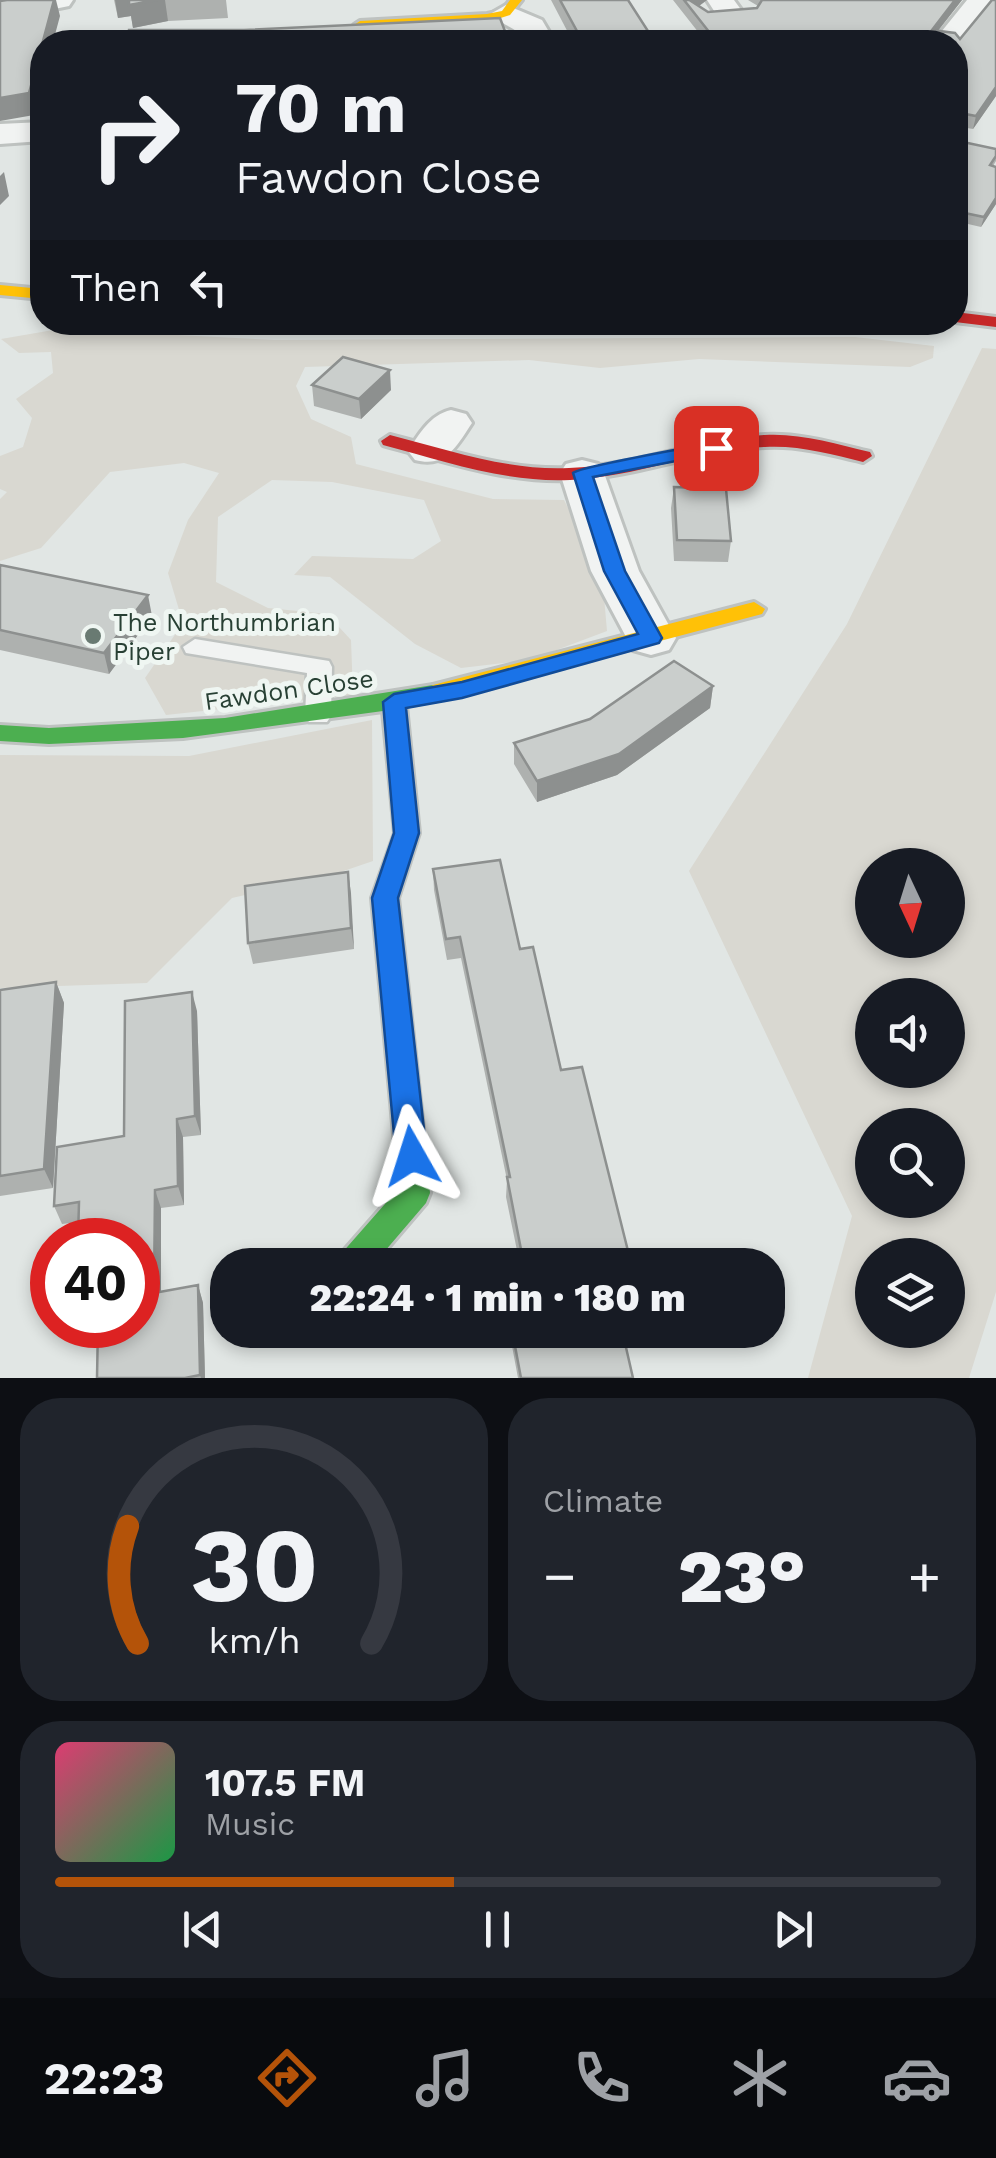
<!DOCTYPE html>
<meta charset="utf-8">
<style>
body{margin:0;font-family:"Work Sans",sans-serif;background:#20242c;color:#f1f3f6;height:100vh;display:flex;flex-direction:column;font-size:38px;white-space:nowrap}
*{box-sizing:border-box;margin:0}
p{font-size:32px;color:#9ea1a6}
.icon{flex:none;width:55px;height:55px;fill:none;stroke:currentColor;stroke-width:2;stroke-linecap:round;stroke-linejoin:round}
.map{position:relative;height:1378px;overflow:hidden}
.panel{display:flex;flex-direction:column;gap:20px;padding:20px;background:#0d0f14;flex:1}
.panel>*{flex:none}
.guide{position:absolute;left:30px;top:30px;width:938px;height:305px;border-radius:40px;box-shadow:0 5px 15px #0003;background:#171b24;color:#f1f3f6;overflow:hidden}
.needle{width:65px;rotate:176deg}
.fabs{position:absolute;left:855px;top:848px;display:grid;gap:20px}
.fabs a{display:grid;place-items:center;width:110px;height:110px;border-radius:50%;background:#171b24;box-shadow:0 5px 15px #0003;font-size:50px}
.speed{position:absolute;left:30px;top:1218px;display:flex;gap:20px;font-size:50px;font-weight:700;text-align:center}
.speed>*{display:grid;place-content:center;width:130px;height:130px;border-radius:50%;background:#171b24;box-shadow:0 5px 15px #0003;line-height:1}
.speed .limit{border:15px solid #d22;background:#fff;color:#111}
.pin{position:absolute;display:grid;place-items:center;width:85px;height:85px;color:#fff;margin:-42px;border-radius:20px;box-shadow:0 5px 15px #0006}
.me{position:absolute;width:110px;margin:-55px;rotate:354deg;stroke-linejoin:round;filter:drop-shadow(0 0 8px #0008)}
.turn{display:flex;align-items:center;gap:35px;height:210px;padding:0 40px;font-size:45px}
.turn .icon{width:130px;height:130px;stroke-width:2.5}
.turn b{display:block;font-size:70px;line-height:85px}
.then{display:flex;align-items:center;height:95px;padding:0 40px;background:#0003;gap:20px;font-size:38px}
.big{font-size:75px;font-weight:800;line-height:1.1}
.panel .widget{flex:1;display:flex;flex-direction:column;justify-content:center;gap:15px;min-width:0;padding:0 35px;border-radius:40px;background:#20242c}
.panel .dial{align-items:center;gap:0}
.dial svg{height:260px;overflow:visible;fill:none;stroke:#363941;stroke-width:7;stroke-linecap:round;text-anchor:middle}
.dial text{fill:#f1f3f6;stroke:none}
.song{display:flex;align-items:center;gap:30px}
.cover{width:120px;height:120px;border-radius:15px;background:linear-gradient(135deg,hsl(340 70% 55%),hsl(140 70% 35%))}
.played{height:10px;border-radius:5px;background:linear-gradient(90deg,#b45309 45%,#363941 45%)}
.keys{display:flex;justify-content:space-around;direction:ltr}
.heat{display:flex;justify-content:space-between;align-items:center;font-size:55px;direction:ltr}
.panel .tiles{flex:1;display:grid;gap:20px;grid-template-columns:1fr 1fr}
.widget:last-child{grid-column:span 2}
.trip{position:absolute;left:210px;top:1248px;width:575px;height:100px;border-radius:40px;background:#171b24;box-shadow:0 5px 15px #0003;font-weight:800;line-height:100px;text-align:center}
.tab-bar{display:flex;height:160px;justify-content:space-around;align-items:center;background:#090b0e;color:#9ea1a6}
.tab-bar .icon{width:70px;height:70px}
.tab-bar .active{color:#b45309}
.tab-bar b{font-size:45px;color:#f1f3f6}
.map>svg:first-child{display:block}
.green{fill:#d9d8d1;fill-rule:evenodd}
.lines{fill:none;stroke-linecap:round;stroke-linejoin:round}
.lane-casing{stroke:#bec2c0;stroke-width:5}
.street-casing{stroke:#bec2c0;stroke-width:6}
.fast-casing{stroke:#bec2c0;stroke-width:6}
.slow-casing{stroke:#bec2c0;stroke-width:6}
.jam-casing{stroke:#bec2c0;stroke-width:6}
.lane{fill:#f1f3f2;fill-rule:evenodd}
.street{fill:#f1f3f2;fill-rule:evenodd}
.fast{fill:#4caf50;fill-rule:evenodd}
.slow{fill:#ffc107;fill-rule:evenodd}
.jam{fill:#c62828;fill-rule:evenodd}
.wall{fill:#aeb1af}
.shaded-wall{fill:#8d908f}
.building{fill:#cacecc;stroke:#8d908f;stroke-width:2.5}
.route{fill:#1a73e8;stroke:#114b97;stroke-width:2.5}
.poi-dot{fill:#697a72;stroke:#eff6f2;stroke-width:4}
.labels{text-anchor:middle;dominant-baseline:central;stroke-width:10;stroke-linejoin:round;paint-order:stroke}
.poi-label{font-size:25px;fill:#284034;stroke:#eff6f2;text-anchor:start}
.street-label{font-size:25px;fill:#284034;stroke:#eff6f2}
</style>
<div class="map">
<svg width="996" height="1378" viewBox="0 0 996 1378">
<rect width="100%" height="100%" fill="#e1e6e4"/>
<!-- green -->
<path class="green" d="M59,329L274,340L855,337L934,346L933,358L910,367L699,359L600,368L529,360L305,367L296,386L311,419L351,437L356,464L493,499L564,500L602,574L607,631L530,660L461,668L415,644L330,577L294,575L312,556L413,559L441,541L424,500L332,482L272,480L218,517L216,582L268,608L327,614L351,640L353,695L166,715L145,678L183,623L168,573L188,520L219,473L184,463L110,472L41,548L0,561V499L7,492L0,489V456L23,447L32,418L16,399L53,373L51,352L19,353L1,339Z
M982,348L996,349V1292L969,1378H808L852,1216L689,871L847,624ZM872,865H948V940H872ZM872,995H948V1070H872ZM872,1125H948V1200H872ZM872,1255H948V1330H872Z
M372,720L373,861L332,875L232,898L147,983L0,988V755L189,756Z"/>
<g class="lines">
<!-- lane casing -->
<g class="lane-casing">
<path id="lane" d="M195,639L329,661L332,667L331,716L327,722H309L305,716L307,673L186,653L183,647Z"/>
</g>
<!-- street casing -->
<g class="street-casing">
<path id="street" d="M19,0H73L69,6L0,20V4Z
M707,0H734L742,11L728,19L718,17Z
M967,0H994L957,48L955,42H933Z
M506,5L542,20L555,42H527C518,27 502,27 492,13Z
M42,122V141L0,144V124Z
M451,410L466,414L472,423C456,447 446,468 415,460L408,451C420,433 430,415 451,410Z
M582,460L598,464L604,473L639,571L676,638L669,650L651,655L633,650L591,571L560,473L566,464Z"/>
</g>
<!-- fast casing -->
<g class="fast-casing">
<path id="fast" d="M433,685L444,693L441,699L406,706L419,833L398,898L430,1193L426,1203L373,1265H336L341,1254L399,1188L372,898L395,833L383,711L183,738L49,744L0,741V725L49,728L225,718Z"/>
</g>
<!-- slow casing -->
<g class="slow-casing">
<path id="slow" d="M510,0H522L510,15L488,22L360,29L354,25L360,21L487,14L502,11Z
M0,285L42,289V299L0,295Z
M754,602L765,609L762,614L433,701L422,693L433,685Z"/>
</g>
<!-- jam casing -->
<g class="jam-casing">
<path id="jam" d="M955,312L996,317V327L955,322Z
M390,435C449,450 508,471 569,468C636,466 698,439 765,435C800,433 836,444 870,452L872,456L863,462C831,454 798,445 765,447C699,450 636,477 570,480C506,483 444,461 383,445L381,441Z"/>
</g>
<!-- lane -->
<use href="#lane" class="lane"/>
<!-- street -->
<use href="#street" class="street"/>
<!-- fast -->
<use href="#fast" class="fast"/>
<!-- slow -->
<use href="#slow" class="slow"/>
<!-- jam -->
<use href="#jam" class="jam"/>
</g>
<!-- wall -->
<path class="wall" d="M114,0H226L228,18L168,21L133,28L131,16L118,18Z
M551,0H628L655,42H573Z
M673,0H712H707L699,6L708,12L757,8L758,6L748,0H962L938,31L960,39L996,0V96L973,129L955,126V86L957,83H955V42H706Z
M996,149V161L993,166L996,167V204L981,227L955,221V154Z
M312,385L391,390L361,419L314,406Z
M674,487L731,541L728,562L674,561L671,508Z
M0,565L152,616L109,674L0,650Z
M713,686L710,708L617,775L537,802L514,764V743Z
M433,869L520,949L561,1070L630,1259L629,1265H520L506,1197L507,1180L461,958L447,960L434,890Z
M348,872L354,949L253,964L248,943Z
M56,982L64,1003L53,1188L0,1196V990Z
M197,1011L201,1135L183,1137L184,1205L161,1208V1292L198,1285L203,1303L205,1378H97L138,1325L79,1222L62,1224L54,1206L124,1136Z
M509,1330H622L633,1378H518Z"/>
<!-- shaded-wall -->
<path class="shaded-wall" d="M54,0H56L60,16L53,42H43Z
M115,0H165L168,21L133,28L131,16L118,18Z
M692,0H707L692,11L691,1Z
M955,0H962L929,42L932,30Z
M42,43V82L34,115L0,121V98Z
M996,87V96L973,129L976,116Z
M4,172L9,196L0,205V176Z
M996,198V204L981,227L984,217Z
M390,370L391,390L361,419L359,399Z
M148,595L152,616L109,674L104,653Z
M713,686L710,708L617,775L537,802V781Z
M348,872L351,893L354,949L351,928Z
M56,982L64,1003L53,1188L44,1169Z
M192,992L197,1011L201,1135L195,1116Z
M177,1119L183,1137L184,1205L178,1186Z
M155,1190L161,1208V1310L154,1293Z
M198,1285L203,1303L205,1378H201L200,1375Z"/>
<!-- building -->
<path class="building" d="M7,0H54L29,93L0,98V1Z
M129,0H157L129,5Z
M560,0H628L655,42H583Z
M684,0H692L691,1L708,12L757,8L762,0H955L932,30L955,33L960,39L992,0H996V87L976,116L955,112V86L966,71L955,69V42H717Z
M500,18L509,42H128L129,30H244Z
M963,142L996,149V156L990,165L996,167V198L984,217L955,211V154Z
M343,357L390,370L359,399L312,385Z
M674,487L726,489L731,541L677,540Z
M0,565L148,595L104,653L0,630Z
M674,661L713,686L619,754L537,781L514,743L590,719Z
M500,860L520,949L533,947L561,1070L582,1067L630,1259L606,1263L607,1265H524L507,1177H510L460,937L446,939L433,869Z
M348,872L351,928L248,943L245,886Z
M56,982L44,1169L0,1176V990Z
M192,992L195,1116L177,1119L178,1186L155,1190L154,1293L198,1285L200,1375L185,1378H97L98,1325H138V1240H78L79,1202L54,1206L57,1147L124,1136L125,1001Z
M512,1330H622L633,1378H521Z"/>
<!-- route -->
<path class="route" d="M716,442L725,448L723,452L593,477L625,571L662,638L659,643L462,698L406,708L419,833L398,898L427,1156L422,1166L412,1170L401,1166L396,1156L372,898L394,833L383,702L394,694L462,682L638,634L604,571L573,473C581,466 694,447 716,442Z"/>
<!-- markers -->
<circle class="poi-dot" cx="93" cy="636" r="10"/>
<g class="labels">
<!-- poi labels -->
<g class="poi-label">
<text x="113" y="622">The Northumbrian<tspan x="113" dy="29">Piper</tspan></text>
</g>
<!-- street labels -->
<g class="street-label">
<text transform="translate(289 690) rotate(-8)">Fawdon Close</text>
</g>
</g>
</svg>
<div class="fabs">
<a><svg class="needle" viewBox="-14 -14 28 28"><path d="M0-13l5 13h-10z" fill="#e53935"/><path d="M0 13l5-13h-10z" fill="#9ea1a6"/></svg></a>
<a><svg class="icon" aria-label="sound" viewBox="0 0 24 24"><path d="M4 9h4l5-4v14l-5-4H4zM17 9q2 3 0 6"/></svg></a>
<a><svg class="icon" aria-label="search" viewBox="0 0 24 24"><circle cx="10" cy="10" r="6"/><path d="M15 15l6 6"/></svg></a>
<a><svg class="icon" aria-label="layers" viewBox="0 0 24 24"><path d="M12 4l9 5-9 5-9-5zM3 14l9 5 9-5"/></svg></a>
</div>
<div class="speed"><div class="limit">40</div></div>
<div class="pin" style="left:716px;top:448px;background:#d93025"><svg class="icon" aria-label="arrive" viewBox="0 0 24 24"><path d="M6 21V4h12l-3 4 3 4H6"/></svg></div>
<svg class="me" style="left:412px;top:1156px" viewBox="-20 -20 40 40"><path d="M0-17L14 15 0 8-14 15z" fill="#1a73e8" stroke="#fff" stroke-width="4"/></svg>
<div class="trip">22:24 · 1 min · 180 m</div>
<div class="guide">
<div class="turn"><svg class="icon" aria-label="right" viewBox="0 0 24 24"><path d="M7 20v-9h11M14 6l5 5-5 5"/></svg><div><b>70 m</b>Fawdon Close</div></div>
<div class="then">Then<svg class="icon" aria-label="left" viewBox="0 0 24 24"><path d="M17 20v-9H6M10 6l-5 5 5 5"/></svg></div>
</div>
</div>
<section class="panel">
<div class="tiles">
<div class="widget dial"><svg viewBox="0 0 100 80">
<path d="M14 69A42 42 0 1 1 86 69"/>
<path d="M14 69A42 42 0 0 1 11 33" stroke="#b45309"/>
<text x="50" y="56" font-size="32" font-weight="700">30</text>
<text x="50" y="72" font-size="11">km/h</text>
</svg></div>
<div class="widget"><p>Climate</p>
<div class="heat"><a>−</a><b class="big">23°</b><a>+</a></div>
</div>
<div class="widget">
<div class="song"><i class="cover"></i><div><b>107.5 FM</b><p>Music</p></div></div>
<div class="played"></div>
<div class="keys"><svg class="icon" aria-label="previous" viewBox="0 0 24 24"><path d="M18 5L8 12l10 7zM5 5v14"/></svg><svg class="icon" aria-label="pause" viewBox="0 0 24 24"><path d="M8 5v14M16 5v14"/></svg><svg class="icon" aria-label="next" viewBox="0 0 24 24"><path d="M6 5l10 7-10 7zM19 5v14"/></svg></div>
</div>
</div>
</section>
<nav class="tab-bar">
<b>22:23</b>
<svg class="icon active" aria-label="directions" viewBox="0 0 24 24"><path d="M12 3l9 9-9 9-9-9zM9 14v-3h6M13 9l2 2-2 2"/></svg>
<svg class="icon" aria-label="music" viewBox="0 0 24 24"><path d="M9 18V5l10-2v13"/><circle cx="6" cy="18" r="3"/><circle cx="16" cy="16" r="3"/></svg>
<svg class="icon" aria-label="phone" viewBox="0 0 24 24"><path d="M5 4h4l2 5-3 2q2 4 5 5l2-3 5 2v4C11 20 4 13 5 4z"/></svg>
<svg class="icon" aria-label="climate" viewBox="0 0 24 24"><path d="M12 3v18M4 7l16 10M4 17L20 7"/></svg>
<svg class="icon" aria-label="car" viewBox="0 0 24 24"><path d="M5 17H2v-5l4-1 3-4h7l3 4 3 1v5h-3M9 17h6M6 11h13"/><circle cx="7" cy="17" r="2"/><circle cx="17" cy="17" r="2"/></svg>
</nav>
